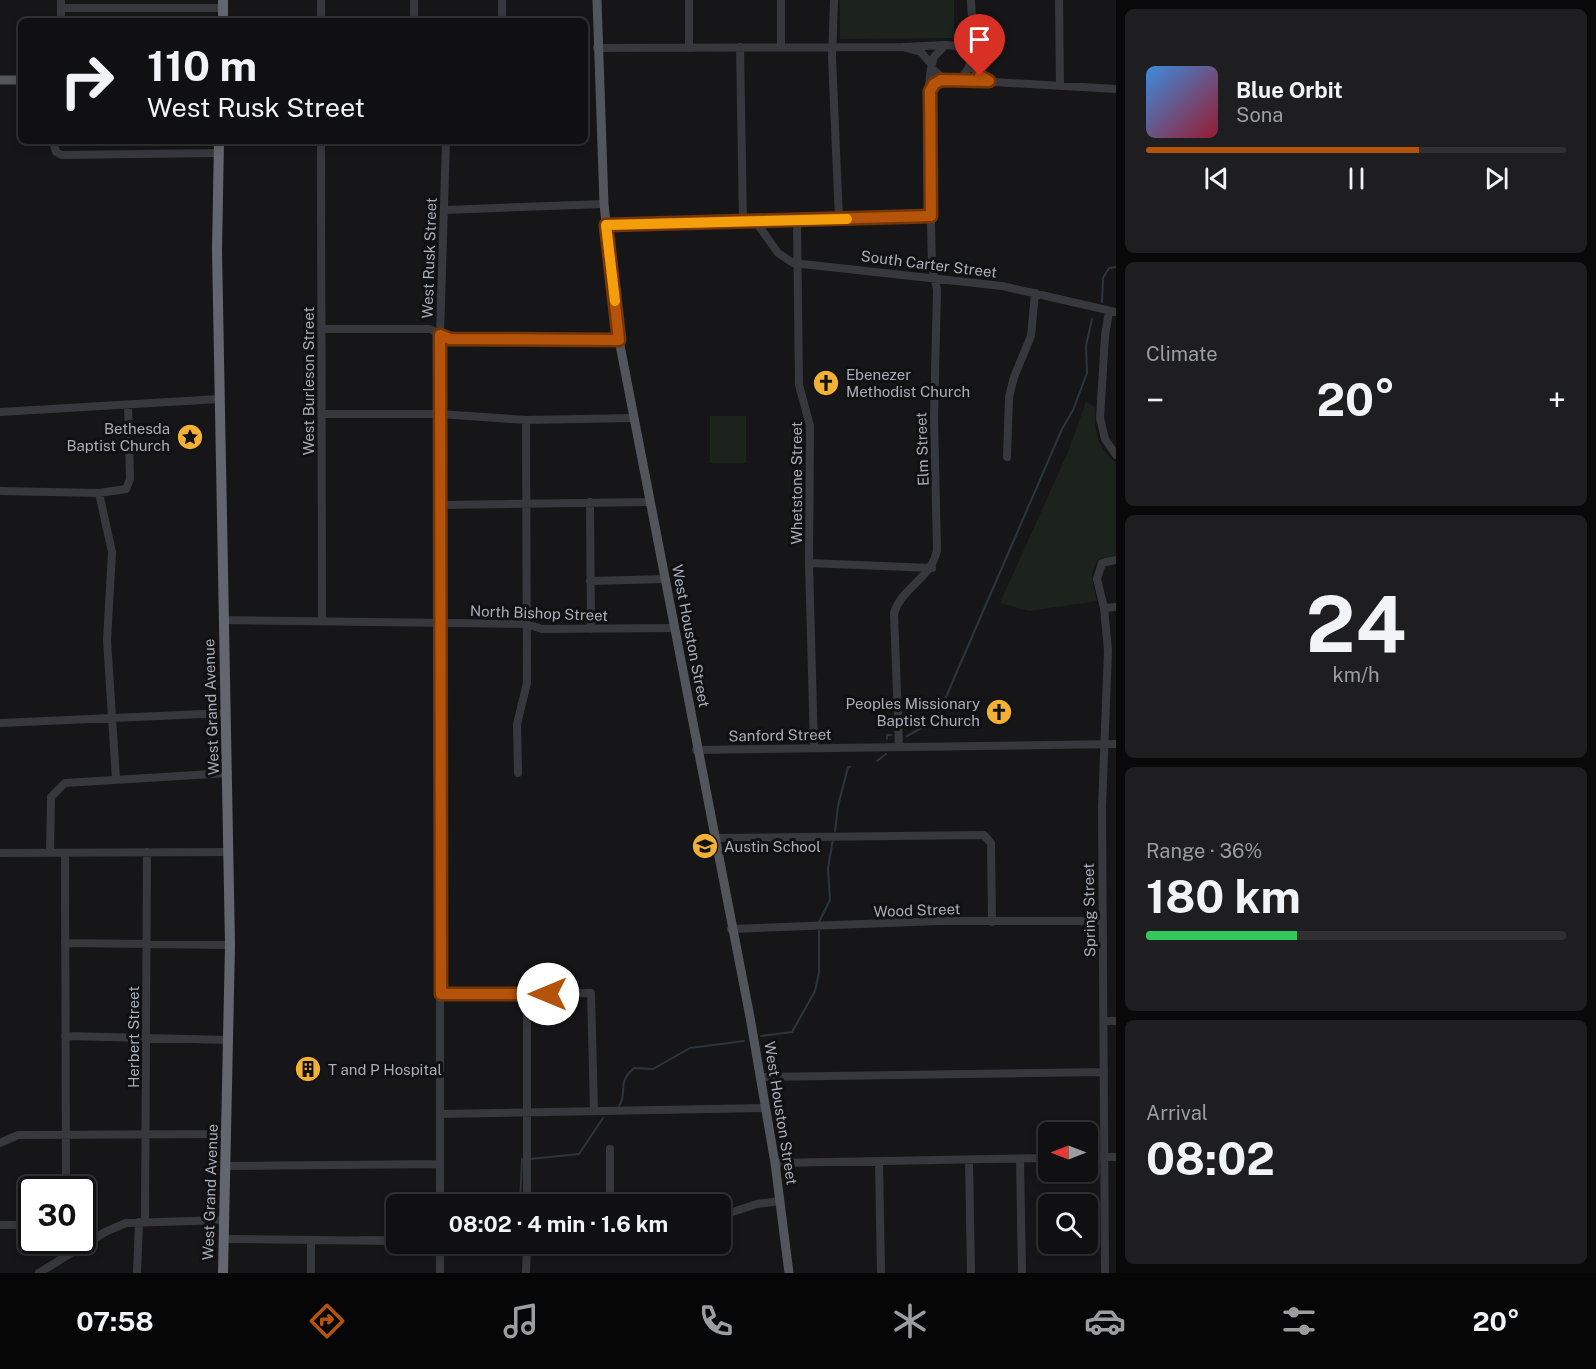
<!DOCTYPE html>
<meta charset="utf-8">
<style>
body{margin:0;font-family:"Public Sans",sans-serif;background:#1e1e20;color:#f1f3f6;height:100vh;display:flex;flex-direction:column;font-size:22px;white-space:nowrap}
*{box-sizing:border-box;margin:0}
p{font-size:20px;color:#9c9d9f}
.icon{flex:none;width:33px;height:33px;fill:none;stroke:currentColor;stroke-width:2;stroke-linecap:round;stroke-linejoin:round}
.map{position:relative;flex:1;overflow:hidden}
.drawer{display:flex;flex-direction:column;gap:9px;padding:9px;background:#09090a;width:480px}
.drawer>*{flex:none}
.hud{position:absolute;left:18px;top:18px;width:570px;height:126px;border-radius:9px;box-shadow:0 3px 9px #0003,0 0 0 2px #303032;background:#101012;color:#f1f3f6;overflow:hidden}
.needle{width:39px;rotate:270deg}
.tools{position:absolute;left:1038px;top:1122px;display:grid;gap:12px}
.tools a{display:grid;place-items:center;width:60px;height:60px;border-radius:9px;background:#101012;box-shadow:0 3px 9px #0003,0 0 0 2px #303032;font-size:30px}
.speed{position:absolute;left:18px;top:1176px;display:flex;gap:12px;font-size:30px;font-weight:700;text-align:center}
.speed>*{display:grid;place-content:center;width:78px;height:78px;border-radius:50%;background:#101012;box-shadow:0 3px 9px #0003,0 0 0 2px #303032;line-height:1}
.speed .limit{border:3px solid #111;border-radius:9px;background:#fff;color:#111}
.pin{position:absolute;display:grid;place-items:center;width:51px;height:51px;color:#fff;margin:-62px -26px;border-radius:50% 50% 50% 0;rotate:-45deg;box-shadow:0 0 6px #0007}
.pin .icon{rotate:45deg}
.me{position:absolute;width:66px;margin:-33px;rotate:270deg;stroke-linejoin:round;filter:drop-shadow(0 0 4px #0008)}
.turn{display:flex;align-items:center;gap:21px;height:126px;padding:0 30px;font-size:27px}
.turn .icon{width:78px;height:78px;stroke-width:2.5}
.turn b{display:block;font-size:42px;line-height:51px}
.big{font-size:45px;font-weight:700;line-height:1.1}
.drawer .card{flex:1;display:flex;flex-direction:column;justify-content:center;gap:9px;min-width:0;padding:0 21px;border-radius:9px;background:#1e1e20}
.drawer .dial{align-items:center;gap:0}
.dial b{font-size:78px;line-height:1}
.song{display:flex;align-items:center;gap:18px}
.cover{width:72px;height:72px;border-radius:9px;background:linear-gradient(135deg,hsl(210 70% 55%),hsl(350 70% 35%))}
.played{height:6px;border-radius:3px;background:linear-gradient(90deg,#b45309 65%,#303032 65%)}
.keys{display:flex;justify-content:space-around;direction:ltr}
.heat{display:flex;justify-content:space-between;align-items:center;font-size:33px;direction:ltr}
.charge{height:9px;border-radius:4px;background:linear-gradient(90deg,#34c759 36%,#303032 0)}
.trip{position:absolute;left:386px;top:1194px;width:345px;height:60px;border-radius:9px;background:#101012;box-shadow:0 3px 9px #0003,0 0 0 2px #303032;font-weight:700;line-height:60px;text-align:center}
.tab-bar{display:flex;height:96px;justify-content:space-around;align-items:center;background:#060607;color:#9c9d9f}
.tab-bar .icon{width:42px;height:42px}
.tab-bar .on{color:#b45309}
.tab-bar b{font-size:27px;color:#f1f3f6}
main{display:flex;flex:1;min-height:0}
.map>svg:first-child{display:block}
.green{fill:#1c231d}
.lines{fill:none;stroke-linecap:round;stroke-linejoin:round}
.stream{stroke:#2c353c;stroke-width:2}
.minor{stroke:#37383d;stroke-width:8}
.major{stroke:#53555c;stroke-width:9}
.highway{stroke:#63666e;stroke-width:10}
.route-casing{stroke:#753606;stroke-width:15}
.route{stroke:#b45309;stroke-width:10}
.slow{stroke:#f59e0b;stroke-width:10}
.labels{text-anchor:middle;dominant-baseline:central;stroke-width:6;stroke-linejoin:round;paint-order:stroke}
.street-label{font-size:15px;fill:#a8adb8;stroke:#111113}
.poi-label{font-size:15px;fill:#a8adb8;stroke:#111113;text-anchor:start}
</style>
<main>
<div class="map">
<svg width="1116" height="1273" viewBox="0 0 1116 1273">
<rect width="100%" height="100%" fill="#161618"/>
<!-- green -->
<path class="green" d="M840,0H954V38L840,39Z
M1086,402L1095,407C1094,430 1097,448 1116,463V556L1100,558C1087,572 1093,583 1097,601L1029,611L1000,603L1068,452Z
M710,416H746V463H710Z"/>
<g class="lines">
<!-- stream -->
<path class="stream" d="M1102,302L1103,278L1109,268L1116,267
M907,736L936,720L1062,429L1073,410L1087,373L1086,346L1092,319
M887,739V735H891
M877,761L886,754
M835,831L838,806L848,767H850
M819,922L830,900L828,868L833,839
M761,1036L792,1032L815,991L819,973V931
M619,1106C629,1091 615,1085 634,1068L653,1069L690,1048L744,1041
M530,1159L579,1154L603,1118
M520,1204L522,1159
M360,1237H396"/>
<!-- minor -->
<path class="minor" d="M61,0V21
M414,0V21
M689,0V48
M781,0V47
M834,0L832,58L839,219
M1059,0L1060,85
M61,8H223
M321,21V0
M502,21V0
M955,45L966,38L971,27
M740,47L743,223
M597,48L903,47
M970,57L957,46L945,45L934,57L931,68L943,78L958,80C982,64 971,25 971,0
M971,62L977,74L989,81
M931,64L921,52L903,47L945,45
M958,80L1116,89
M53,141L56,152L62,155L219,153
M321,141L322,620
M444,210L604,204
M797,220L799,385L810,426L809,563L814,748
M756,222L778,253L793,263L1002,286L1116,312
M606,225L931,216
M1109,311L1105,336L1100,418L1105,439L1116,455
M321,329H430L450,339L619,340
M0,412L219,399
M322,414H440L526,420L633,418
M1007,457L1009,397L1014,377L1031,336L1035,293
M0,491L99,493L126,489L130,479L128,405
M99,493L112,552L107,640L116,779
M590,502L591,629
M440,505L650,502
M809,563L932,568
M590,581L665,579
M1104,608L1116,607
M223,620L527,624L542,629L674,628
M0,723L226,713
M899,747L894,613C902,587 932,578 937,550L934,417L937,290L932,266L928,93L931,68
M696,750L1116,744
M518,773L517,724L527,683L526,420
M713,838L984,835L991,843L992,922
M0,853L229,852
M50,853L51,797L65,783L228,773
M65,853L66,1190
M731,929L940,921H1103
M65,943L230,945
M441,994L591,993L594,1111
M527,994V1204
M1104,1021H1116
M65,1036L229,1040
M760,1077L1104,1072
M440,1114L766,1108
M0,1143L18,1135L227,1134
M1088,1157H1116
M1020,1159L1022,1273
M969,1160L971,1273
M879,1162L881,1273
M775,1163L1048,1158
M226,1166L440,1164
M440,1204V335L446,141
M610,1204V1149
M720,1216L757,1204L780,1201
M145,1222L147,852
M0,1225H32
M224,1239L396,1241
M67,1240L69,1254
M39,1273L105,1232L126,1223L225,1220
M137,1273L139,1222
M311,1273V1240
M440,1273V1244
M526,1273L527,1244
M1105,1273L1102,807L1108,650L1104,608L1097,579L1102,563L1116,560"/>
<!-- major -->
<path class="major" d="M597,0L604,204L619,340L750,1017L775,1163L789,1273
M0,80H21"/>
<!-- highway -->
<path class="highway" d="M223,0V21
M219,141L217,250L230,945L223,1273"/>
</g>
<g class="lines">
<!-- route casing -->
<g class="route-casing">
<path id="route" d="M548,994H441L440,335L450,339L619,340L606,225L931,216L930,91L934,84L941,80L989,81L980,76"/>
</g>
<!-- route -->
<use href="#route" class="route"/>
<!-- slow -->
<path class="slow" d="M615,301L606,225L847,219"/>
</g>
<!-- icons -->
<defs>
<g id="church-disc" transform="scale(1.35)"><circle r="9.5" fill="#f2b134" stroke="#111113"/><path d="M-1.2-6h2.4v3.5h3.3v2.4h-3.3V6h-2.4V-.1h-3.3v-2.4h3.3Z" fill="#111"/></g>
<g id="sight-disc" transform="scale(1.35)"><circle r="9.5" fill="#f2b134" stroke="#111113"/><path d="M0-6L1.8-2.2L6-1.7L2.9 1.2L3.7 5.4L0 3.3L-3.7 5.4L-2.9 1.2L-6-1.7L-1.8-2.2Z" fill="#111"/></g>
<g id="school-disc" transform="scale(1.35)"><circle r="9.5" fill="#f2b134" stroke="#111113"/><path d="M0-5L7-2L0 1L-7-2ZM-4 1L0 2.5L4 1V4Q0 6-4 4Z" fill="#111"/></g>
<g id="building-disc" transform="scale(1.35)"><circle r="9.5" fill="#f2b134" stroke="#111113"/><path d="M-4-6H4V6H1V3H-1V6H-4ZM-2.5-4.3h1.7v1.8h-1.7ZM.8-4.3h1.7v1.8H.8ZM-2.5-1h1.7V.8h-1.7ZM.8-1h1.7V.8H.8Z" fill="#111"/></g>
</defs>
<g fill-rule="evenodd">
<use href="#church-disc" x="826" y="383"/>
<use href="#sight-disc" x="190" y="437"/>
<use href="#church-disc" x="999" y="712"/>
<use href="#school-disc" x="705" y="846"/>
<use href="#building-disc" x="308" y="1069"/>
</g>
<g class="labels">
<!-- street labels -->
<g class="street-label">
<text transform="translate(429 258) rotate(-88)">West Rusk Street</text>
<text transform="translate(929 264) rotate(7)">South Carter Street</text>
<text transform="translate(308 381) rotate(-90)">West Burleson Street</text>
<text transform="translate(922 449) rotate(-92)">Elm Street</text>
<text transform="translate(796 483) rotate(-90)">Whetstone Street</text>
<text transform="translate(539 613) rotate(2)">North Bishop Street</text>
<text transform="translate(691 636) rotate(79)">West Houston Street</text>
<text transform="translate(211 707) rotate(-92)">West Grand Avenue</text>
<text transform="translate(780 735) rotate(-1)">Sanford Street</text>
<text transform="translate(917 910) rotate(-2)">Wood Street</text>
<text transform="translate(1089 910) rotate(-91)">Spring Street</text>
<text transform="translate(133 1037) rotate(-90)">Herbert Street</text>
<text transform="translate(781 1113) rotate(81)">West Houston Street</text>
<text transform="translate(210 1192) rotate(-88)">West Grand Avenue</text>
</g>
<!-- poi labels -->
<g class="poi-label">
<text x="846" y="374">Ebenezer<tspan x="846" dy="17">Methodist Church</tspan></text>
<text x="170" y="428" text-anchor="end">Bethesda<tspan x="170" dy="17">Baptist Church</tspan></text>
<text x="980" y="703" text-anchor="end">Peoples Missionary<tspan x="980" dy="17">Baptist Church</tspan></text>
<text x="724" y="846">Austin School</text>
<text x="328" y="1069">T and P Hospital</text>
</g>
</g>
</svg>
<div class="tools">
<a><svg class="needle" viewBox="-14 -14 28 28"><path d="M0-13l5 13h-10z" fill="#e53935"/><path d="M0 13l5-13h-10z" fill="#9c9d9f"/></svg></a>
<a><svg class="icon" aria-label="search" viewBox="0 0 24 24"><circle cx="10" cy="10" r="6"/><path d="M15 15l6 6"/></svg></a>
</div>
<div class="speed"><div class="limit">30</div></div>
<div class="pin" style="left:980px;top:76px;background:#d93025"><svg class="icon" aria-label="arrive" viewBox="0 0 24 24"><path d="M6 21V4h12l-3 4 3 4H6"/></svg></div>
<svg class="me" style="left:548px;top:994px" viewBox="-20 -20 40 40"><circle r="19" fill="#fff"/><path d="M0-13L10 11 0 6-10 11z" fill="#b45309"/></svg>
<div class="trip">08:02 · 4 min · 1.6 km</div>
<div class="hud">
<div class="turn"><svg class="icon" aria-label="right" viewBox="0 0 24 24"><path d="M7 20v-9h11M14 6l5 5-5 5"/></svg><div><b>110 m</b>West Rusk Street</div></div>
</div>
</div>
<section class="drawer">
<div class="card">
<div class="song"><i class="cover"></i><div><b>Blue Orbit</b><p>Sona</p></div></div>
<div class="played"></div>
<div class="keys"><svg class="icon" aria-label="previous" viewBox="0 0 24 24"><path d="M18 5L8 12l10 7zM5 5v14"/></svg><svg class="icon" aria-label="pause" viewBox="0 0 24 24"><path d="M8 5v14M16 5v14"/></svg><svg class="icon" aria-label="next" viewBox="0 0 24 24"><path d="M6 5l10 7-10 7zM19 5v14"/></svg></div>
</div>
<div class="card"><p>Climate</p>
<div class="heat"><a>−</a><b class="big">20°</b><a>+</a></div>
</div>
<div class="card dial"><b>24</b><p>km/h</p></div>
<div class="card"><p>Range · 36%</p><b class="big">180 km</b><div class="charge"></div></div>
<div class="card"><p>Arrival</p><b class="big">08:02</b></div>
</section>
</main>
<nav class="tab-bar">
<b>07:58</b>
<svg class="icon on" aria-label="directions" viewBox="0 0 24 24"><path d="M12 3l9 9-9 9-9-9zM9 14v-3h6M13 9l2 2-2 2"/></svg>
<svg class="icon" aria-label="music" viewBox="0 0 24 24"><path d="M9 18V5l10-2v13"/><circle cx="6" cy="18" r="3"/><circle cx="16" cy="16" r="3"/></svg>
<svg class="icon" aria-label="phone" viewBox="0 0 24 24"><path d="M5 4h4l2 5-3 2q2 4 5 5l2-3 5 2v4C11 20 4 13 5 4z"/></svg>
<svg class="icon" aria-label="climate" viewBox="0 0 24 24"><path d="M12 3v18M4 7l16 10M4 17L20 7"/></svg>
<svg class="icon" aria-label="car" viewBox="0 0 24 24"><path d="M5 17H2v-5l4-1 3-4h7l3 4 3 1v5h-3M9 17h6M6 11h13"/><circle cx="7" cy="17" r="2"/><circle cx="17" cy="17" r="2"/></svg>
<svg class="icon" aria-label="filters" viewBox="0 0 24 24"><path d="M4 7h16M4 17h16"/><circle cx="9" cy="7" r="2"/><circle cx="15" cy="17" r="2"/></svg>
<b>20°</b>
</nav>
